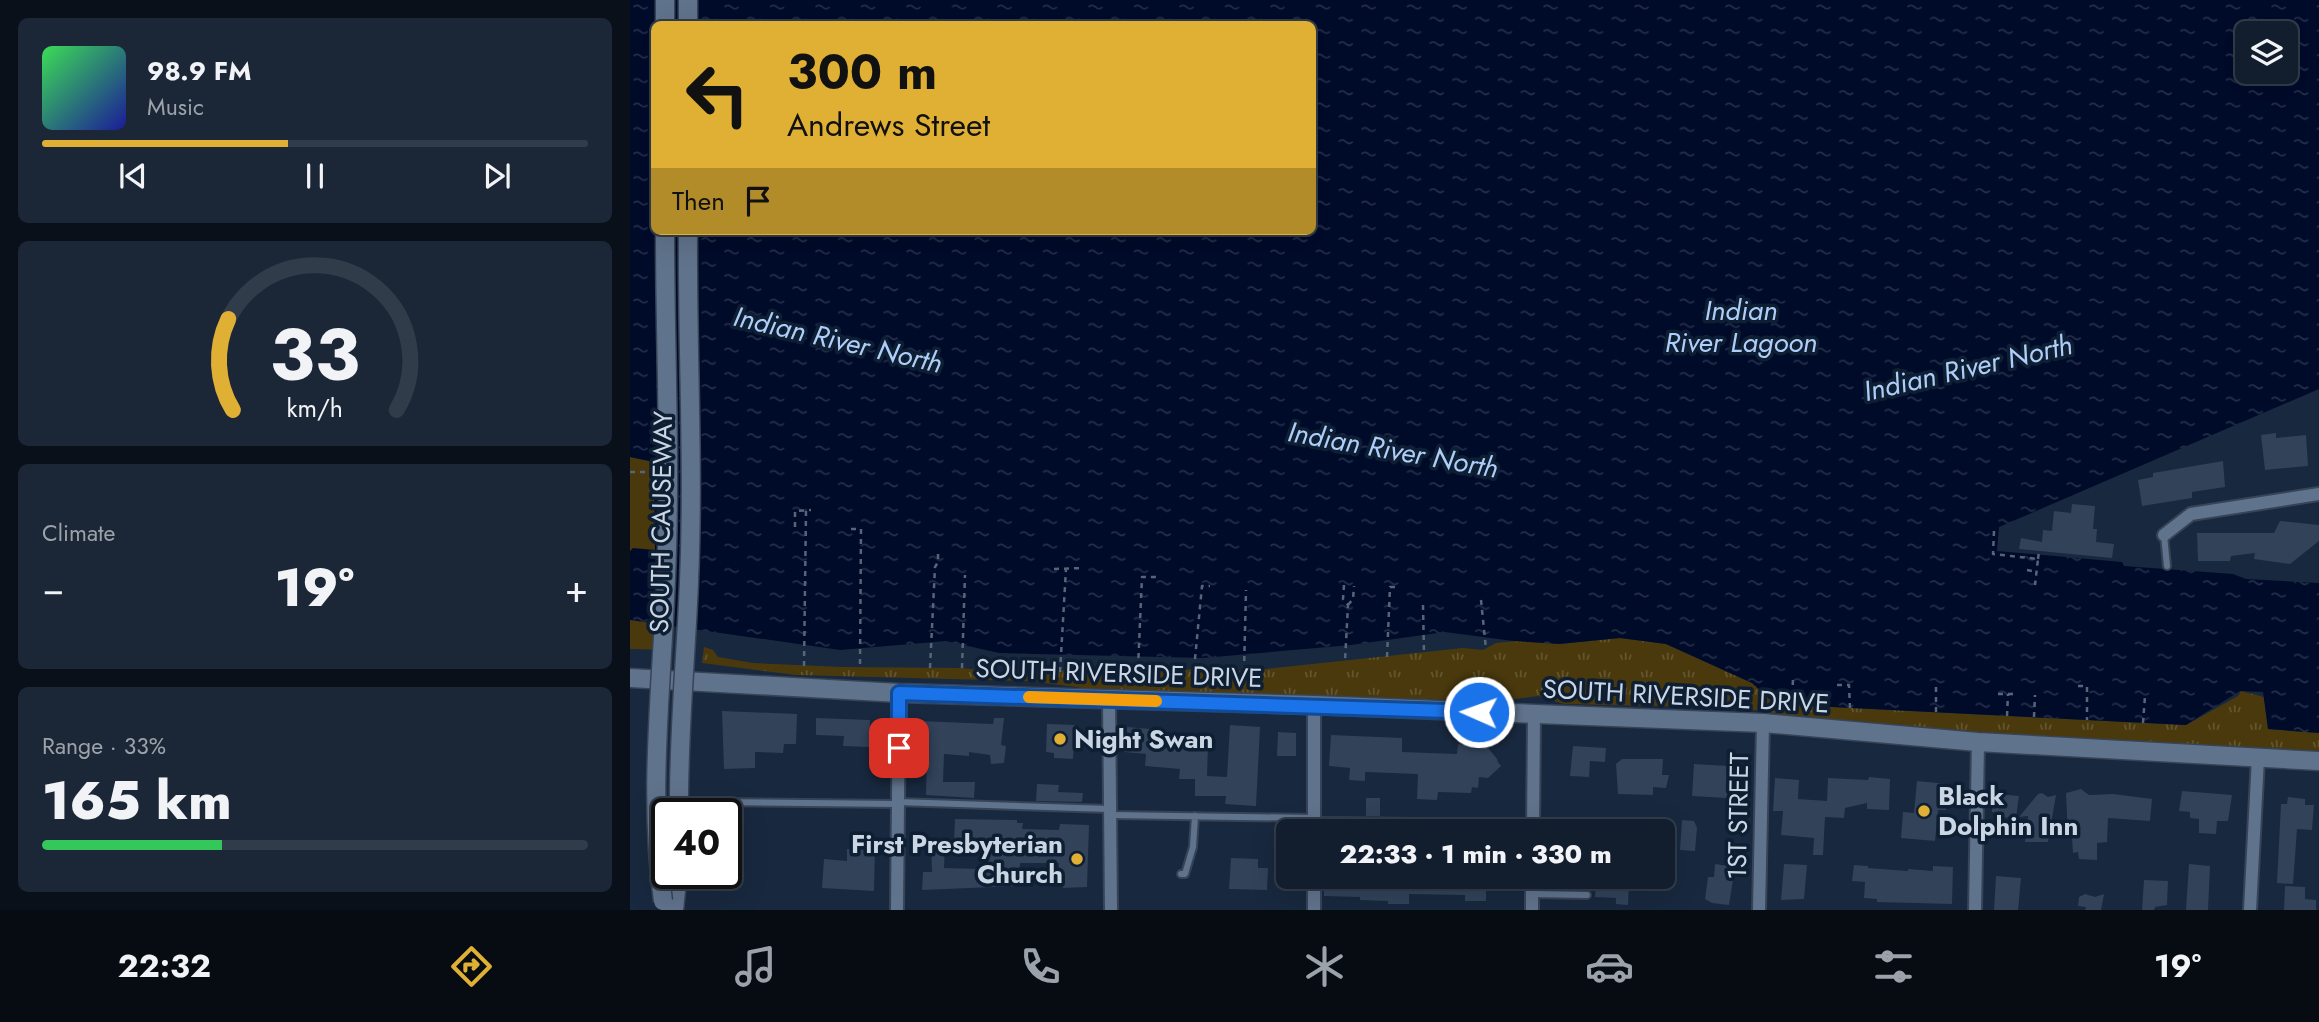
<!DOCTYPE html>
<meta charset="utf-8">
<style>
body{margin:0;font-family:Jost,sans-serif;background:#1b2736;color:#f1f3f6;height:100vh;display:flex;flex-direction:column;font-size:26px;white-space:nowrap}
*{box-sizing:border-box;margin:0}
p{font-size:23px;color:#9ca2aa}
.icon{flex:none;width:38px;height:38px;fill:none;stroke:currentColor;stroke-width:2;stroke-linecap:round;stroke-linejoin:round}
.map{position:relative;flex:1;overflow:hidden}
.sheet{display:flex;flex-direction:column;gap:18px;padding:18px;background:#0a1019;width:630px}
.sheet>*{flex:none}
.guide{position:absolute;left:21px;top:21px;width:665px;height:214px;border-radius:10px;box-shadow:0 7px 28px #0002,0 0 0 2px #313c4a;background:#dfb034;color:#111;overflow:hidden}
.controls{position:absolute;left:1605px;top:21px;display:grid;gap:14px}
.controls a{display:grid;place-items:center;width:63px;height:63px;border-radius:10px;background:#121e2e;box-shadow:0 7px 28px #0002,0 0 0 2px #313c4a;font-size:35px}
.speed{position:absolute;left:21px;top:798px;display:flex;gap:14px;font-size:35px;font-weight:700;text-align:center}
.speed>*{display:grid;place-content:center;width:91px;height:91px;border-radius:50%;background:#121e2e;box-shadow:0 7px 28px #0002,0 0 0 2px #313c4a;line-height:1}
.speed .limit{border:4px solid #111;border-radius:10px;background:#fff;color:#111}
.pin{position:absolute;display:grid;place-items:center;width:60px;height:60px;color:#fff;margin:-30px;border-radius:14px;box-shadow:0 4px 10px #0006}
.me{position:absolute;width:77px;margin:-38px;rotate:272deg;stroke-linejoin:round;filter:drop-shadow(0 0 5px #0008)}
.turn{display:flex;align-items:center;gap:24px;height:147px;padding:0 21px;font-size:32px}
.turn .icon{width:91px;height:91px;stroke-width:2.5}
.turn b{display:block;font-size:49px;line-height:60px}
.then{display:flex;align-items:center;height:66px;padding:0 21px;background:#0003;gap:14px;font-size:26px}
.big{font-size:52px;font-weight:800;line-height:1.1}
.sheet .tile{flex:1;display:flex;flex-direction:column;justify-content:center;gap:10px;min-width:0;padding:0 24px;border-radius:10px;background:#1b2736}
.sheet .dial{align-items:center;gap:0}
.dial svg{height:182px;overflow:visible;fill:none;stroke:#313c4a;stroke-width:7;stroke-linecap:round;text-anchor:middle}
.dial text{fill:#f1f3f6;stroke:none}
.song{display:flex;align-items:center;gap:21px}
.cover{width:84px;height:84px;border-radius:10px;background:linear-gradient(135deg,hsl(130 70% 55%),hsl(240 70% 35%))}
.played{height:7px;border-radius:4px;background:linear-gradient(90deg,#dfb034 45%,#313c4a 45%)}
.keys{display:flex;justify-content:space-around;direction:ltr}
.heat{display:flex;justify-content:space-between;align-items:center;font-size:38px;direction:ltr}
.charge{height:10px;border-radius:5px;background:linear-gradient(90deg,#34c759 33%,#313c4a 0)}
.trip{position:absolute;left:646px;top:819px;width:399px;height:70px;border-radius:10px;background:#121e2e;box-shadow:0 7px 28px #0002,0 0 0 2px #313c4a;font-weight:800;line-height:70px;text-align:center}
.menu{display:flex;height:112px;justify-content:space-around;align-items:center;background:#070c12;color:#9ca2aa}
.menu .icon{width:49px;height:49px}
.menu .active{color:#dfb034}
.menu b{font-size:32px;color:#f1f3f6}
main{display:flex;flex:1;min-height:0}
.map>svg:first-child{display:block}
.grass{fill:url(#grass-tufts)}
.green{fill:#4a390c}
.water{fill:url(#water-ripples);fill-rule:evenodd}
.building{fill:#314259}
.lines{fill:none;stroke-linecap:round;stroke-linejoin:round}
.lane-casing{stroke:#374356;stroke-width:10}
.street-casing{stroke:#374356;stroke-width:16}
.secondary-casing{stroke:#374356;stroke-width:21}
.path{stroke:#576578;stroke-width:2.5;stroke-dasharray:5 5;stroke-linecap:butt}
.lane{stroke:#60738c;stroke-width:6}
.street{stroke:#60738c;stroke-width:12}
.secondary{stroke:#60738c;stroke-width:18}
.secondary-bridge-casing{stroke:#374356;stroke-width:21;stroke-linecap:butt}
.secondary-bridge{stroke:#60738c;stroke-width:18}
.route-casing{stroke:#114b97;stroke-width:18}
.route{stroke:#1a73e8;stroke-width:12}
.slow{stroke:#f59e0b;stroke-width:12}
.poi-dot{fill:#dfb034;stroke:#0e1e33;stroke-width:2.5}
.labels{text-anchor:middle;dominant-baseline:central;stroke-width:7;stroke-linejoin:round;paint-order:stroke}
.street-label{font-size:26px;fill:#cbd6e4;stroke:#0e1e33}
.poi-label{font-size:26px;font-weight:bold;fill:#cbd6e4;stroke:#0e1e33;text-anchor:start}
.water-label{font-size:28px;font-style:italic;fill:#aecef9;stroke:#0e1e33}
</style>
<main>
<section class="sheet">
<div class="tile">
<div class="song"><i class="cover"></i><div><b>98.9 FM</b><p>Music</p></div></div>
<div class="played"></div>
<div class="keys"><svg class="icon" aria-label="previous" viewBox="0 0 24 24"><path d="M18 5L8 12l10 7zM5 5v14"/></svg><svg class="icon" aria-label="pause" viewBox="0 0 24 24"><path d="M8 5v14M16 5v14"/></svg><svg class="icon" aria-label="next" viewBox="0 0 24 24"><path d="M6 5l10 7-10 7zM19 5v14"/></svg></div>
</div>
<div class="tile dial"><svg viewBox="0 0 100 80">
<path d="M14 69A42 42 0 1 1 86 69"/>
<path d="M14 69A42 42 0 0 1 12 29" stroke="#dfb034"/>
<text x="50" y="56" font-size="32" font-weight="700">33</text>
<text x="50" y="72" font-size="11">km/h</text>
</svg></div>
<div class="tile"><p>Climate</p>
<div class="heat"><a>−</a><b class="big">19°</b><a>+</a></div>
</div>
<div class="tile"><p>Range · 33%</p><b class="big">165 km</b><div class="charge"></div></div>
</section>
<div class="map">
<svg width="1689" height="910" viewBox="0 0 1689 910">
<defs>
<pattern id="grass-tufts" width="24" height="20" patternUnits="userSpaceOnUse" patternTransform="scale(1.75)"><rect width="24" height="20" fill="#4a390c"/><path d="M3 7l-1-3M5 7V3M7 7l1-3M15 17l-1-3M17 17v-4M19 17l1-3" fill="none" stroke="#63552f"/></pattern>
<pattern id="water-ripples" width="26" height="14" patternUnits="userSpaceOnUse" patternTransform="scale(1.75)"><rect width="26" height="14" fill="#000b2a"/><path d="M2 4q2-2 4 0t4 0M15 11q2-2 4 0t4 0" fill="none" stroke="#242e49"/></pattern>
</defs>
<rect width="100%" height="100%" fill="#18283e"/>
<!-- grass -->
<path class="grass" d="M990,638L1036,644L1122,683L1145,704L1556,725L1608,696L1611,691L1634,697L1638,729L1689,733V751L1228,727L1112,708L934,704L908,696L871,701L476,691L400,681L166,675L72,663L74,647L83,650L88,657L123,663L212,667L332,668L382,674L477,667L617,671L833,648L853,650L866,643L885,641L929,644Z"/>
<!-- green -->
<path class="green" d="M0,457L53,468L40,650L0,649Z"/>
<!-- water -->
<path class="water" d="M0,0H1689V389L1369,527L1367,551L1492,562L1494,566L1603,574L1616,579L1689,583V733L1638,729L1633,692L1610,691L1556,725L1145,704L1122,683L1036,644L990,638L929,644L883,641L815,632L721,645L573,658L369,653L316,641L210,650L0,620V551L3,548L25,550L24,462L0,457ZM24,24H682V231H24ZM1617,33H1656V72H1617Z"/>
<!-- building -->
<path class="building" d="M1646,433V438L1676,435L1678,466L1635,470L1631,435Z
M1593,461L1595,487L1562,492V498L1512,506L1508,480L1523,477V473Z
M1442,504L1465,506L1463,529H1467L1466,542L1484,544L1482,558L1389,549L1391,538L1412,542L1413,530L1422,531L1424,511L1441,513Z
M1650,521L1689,525V541L1660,564L1624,559L1625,553L1601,556L1600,561H1568L1567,533H1644Z
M92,711L167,714L166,744H154L153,753L125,752V768L94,769Z
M186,718L240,720L239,747L213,746L214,736L186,735Z
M364,718H374L371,745L376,746L374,763L361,764L360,755L339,752V756L314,754L313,782H345L344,798L296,795L297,756H294V751H288L289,721L363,724Z
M417,724L445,725L443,759L424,758V753L416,752Z
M600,725L630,727L626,806L595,804L596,796H565V779H549L550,769L515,766L516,754L494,752L497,727L520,729L519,743L550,746L578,745L577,776L597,777Z
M648,732L666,733V756H647Z
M701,735L772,738V752L827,754L828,744L858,748L868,760L867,761L871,766L858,778L849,777L848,788L842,787L841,793L808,792L807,800L787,799L788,774L735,772V781L719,780L720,768L699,766Z
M943,746L976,748L975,762L960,761L959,777L940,776Z
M992,759H1033L1032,775H1039L1036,788L1023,787V795L988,794L986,764Z
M1064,764L1099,766L1097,798L1062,796Z
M1239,777L1260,779L1259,810L1237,809V803L1215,808L1214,818L1195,817L1193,855H1183L1184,838L1151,835L1153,811H1143L1145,778L1169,780L1168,799L1197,801L1198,778L1238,780Z
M1287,781L1318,784L1316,810H1308L1305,841L1271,838L1273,812L1284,813Z
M407,784L429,785L428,792L453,793L452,802L406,801Z
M1451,789L1459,795L1483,794L1522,799L1520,821L1478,818L1477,842L1467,843V860L1449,859L1448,852L1443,853L1442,838L1438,836L1436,793Z
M1552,791L1602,795L1598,821H1587L1586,834L1569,833V819L1560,818V812L1549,811Z
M1412,793L1418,797L1426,795L1418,842H1395L1398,816L1389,817L1408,794Z
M1367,794L1389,796L1386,817L1367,818V813L1362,812V798L1367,799Z
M1658,797L1675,799V805H1684L1682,830L1667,829L1663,884L1647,883L1651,804H1657Z
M736,798H750V816H736Z
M325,819L387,820V823H393L392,829L429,830L430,824L459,825L457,887L433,888V883H428L429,863H390L389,886L292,890L293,872H302L301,844L315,845L314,868L351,869L352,844L324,843Z
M1052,820L1064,821L1067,828L1065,851L1050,850Z
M96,823H109V881H102L100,886H87L75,873H96Z
M217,849L245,850L244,891L192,888L194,859L217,861Z
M601,858L628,859V868H638L637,890L599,889Z
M1085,864L1105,867L1099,905L1082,903L1075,899L1078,877H1084Z
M1154,864L1177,865L1174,899L1151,900Z
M1559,864L1580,866L1578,910H1556Z
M1224,865L1238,866V868L1278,871V869L1303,871V866L1323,867L1322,904L1247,902V899L1234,898L1235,882L1222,881Z
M1366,876L1391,878L1388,910H1364Z
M701,877H856V901H835V895L779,894V904H758V901L730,900V897L694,896V879H700Z
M1514,880L1538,881L1537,905L1525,907L1524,910H1512Z
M966,882L999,883L998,905L986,904V898L965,897Z
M1655,886L1675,887V899L1686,900V910H1654Z
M1455,894L1465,897L1474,894L1471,910H1455L1456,907L1448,906L1449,897Z"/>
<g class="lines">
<!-- lane casing -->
<g class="lane-casing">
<path id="lane" d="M1534,535L1537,566
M75,802L268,804
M268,802L480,809
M480,815L684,818
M684,821L903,823
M551,874H555L563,847L565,816
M902,894L957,895"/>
</g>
<!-- street casing -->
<g class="street-casing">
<path id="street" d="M1534,535L1561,514L1689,494
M479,699L481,910
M684,831V705
M903,831L904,714
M267,910L269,693
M684,910V877
M902,910V877
M1129,910L1133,723
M1345,910L1348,742
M1620,910L1628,758"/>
</g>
<!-- secondary casing -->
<g class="secondary-casing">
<path id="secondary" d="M35,24V0
M58,24V0
M0,678L269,693L684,705L1133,723L1348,742L1689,761
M44,910L48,873"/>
</g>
<!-- path -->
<path class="path" d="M0,472H25
M165,527V511L181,510
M221,529H231L230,667
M1364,531L1363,554L1408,559L1405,585
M1408,559L1409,552
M424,569L453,568
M1397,570L1407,572
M714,585L713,599L718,605L715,661
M851,600L856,649
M718,605L723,599L724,586
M793,605L794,654
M757,657L760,587H767
M174,666L176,510
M300,668L305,567L308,562V550
M332,668L335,575
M508,668L512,577H526
M564,669L572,586H580
M614,671L616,590
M430,672L436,569
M1207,685H1219L1220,708
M1448,686H1457V720
M1306,687V712
M1368,694H1386
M1162,705L1163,678
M1377,716L1378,694
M1404,717L1405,695
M1513,723L1515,696"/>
<!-- lane -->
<use href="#lane" class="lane"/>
<!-- street -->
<use href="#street" class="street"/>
<!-- secondary -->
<use href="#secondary" class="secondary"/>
<!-- secondary-bridge casing -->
<g class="secondary-bridge-casing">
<path id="secondary-bridge" d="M49,814C48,736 56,659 59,581C64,464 57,347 58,231
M33,901C18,793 32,685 36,577C41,462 35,346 35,231"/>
</g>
<!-- secondary-bridge -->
<use href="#secondary-bridge" class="secondary-bridge"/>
</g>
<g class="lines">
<!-- route casing -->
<g class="route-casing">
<path id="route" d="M269,748V693L849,712"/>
</g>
<!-- route -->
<use href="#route" class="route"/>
<!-- slow -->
<path class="slow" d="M399,697L526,701"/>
</g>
<!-- markers -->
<g class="poi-dot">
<circle cx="430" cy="739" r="7"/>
<circle cx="1294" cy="811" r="7"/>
<circle cx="447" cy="859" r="7"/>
</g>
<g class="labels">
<!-- street labels -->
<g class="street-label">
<text transform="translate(31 522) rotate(-89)">SOUTH CAUSEWAY</text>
<text transform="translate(489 673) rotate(2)">SOUTH RIVERSIDE DRIVE</text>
<text transform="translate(1056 696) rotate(3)">SOUTH RIVERSIDE DRIVE</text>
<text transform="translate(1108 816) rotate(-89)">1ST STREET</text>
</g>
<!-- poi labels -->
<g class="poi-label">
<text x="444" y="739">Night Swan</text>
<text x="1308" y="796">Black<tspan x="1308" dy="30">Dolphin Inn</tspan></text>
<text x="433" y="844" text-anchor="end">First Presbyterian<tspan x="433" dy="30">Church</tspan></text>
</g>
<!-- water labels -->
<g class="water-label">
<text x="1111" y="310">Indian<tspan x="1111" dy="32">River Lagoon</tspan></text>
<text transform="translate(208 340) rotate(13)">Indian River North</text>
<text transform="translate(1338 368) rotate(-13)">Indian River North</text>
<text transform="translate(763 450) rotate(10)">Indian River North</text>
</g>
</g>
</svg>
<div class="controls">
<a><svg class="icon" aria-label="layers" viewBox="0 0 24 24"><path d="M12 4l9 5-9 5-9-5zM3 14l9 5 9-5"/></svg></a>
</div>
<div class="speed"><div class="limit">40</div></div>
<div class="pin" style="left:269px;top:748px;background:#d93025"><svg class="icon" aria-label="arrive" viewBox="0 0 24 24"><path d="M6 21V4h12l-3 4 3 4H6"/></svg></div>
<svg class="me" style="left:849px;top:712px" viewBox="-20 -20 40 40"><circle r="17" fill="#1a73e8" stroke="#fff" stroke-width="3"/><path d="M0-11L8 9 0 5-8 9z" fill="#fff"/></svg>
<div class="trip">22:33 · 1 min · 330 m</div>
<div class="guide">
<div class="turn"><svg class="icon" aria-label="left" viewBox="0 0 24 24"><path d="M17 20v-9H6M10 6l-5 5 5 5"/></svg><div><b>300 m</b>Andrews Street</div></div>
<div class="then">Then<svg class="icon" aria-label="arrive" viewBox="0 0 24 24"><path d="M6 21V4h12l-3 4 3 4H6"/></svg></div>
</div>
</div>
</main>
<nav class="menu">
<b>22:32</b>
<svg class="icon active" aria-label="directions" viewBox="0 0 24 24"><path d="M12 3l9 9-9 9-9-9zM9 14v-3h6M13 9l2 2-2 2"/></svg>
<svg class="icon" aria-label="music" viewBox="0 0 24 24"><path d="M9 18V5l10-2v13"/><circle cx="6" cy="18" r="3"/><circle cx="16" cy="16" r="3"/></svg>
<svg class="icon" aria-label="phone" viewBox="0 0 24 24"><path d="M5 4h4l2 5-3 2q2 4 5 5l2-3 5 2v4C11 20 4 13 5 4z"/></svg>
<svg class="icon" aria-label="climate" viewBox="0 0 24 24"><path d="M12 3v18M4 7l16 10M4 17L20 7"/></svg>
<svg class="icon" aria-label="car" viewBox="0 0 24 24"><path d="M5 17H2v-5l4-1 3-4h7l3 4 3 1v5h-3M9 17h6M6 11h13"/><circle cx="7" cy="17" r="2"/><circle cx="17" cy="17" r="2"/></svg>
<svg class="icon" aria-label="filters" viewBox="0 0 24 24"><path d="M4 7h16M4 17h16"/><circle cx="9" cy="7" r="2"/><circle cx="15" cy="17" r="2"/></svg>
<b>19°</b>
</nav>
